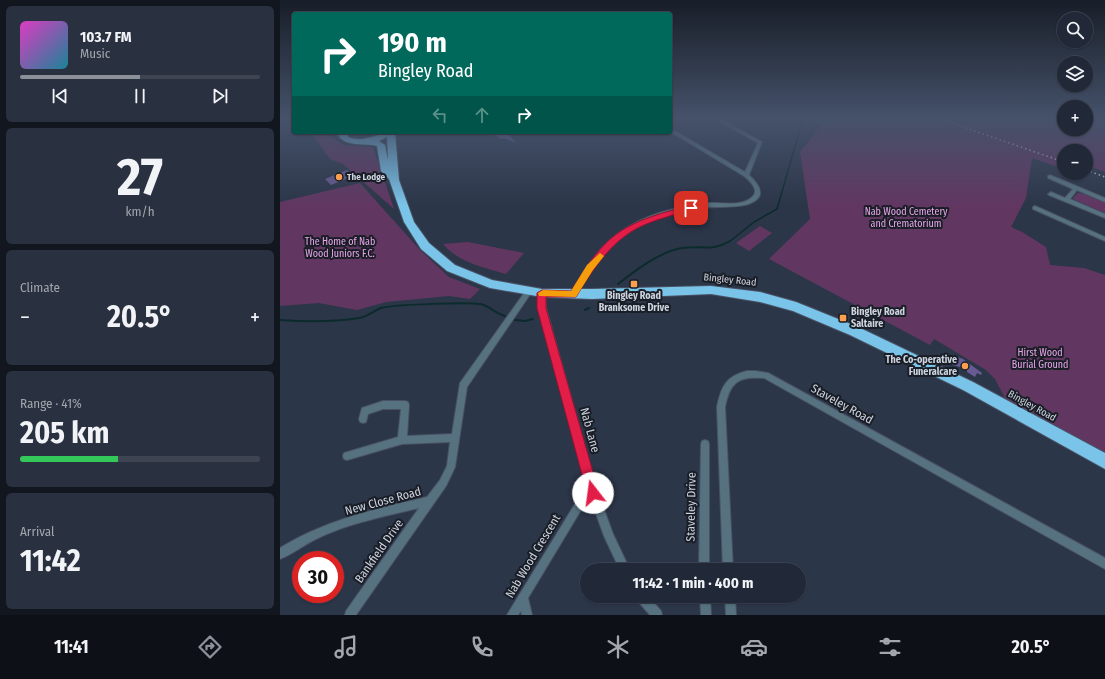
<!DOCTYPE html>
<meta charset="utf-8">
<style>
body{margin:0;font-family:"Fira Sans Condensed",sans-serif;background:#29303f;color:#f1f3f6;height:100vh;display:flex;flex-direction:column;font-size:15px;white-space:nowrap}
*{box-sizing:border-box;margin:0}
p{font-size:13px;color:#a2a6ad}
.icon{flex:none;width:22px;height:22px;fill:none;stroke:currentColor;stroke-width:2;stroke-linecap:round;stroke-linejoin:round}
.map{position:relative;flex:1;overflow:hidden}
.side{display:flex;flex-direction:column;gap:6px;padding:6px;background:#12161e;width:280px}
.side>*{flex:none}
.top-card{position:absolute;left:12px;top:12px;width:380px;height:122px;border-radius:4px;box-shadow:0 1px 3px #0004,0 0 0 1px #3e4452;background:#00695c;color:#fff;overflow:hidden}
.tools{position:absolute;left:777px;top:12px;display:grid;gap:8px}
.tools a{display:grid;place-items:center;width:36px;height:36px;border-radius:50%;background:#212837;box-shadow:0 1px 3px #0004,0 0 0 1px #3e4452;font-size:20px}
.speed{position:absolute;left:12px;top:551px;display:flex;gap:8px;font-size:20px;font-weight:700;text-align:center}
.speed>*{display:grid;place-content:center;width:52px;height:52px;border-radius:50%;background:#212837;box-shadow:0 1px 3px #0004,0 0 0 1px #3e4452;line-height:1}
.speed .limit{border:6px solid #d22;background:#fff;color:#111}
.pin{position:absolute;display:grid;place-items:center;width:34px;height:34px;color:#fff;margin:-17px;border-radius:8px;box-shadow:0 2px 6px #0006}
.me{position:absolute;width:44px;margin:-22px;rotate:345deg;stroke-linejoin:round;filter:drop-shadow(0 0 3px #0008)}
.turn{display:flex;align-items:center;gap:14px;height:84px;padding:0 20px;font-size:18px}
.turn .icon{width:52px;height:52px;stroke-width:2.5}
.turn b{display:block;font-size:28px;line-height:34px}
.lanes{display:flex;align-items:center;height:38px;padding:0 20px;background:#0003;justify-content:center;gap:20px;direction:ltr}
.lanes .off{opacity:.35}
.big{font-size:30px;font-weight:700;line-height:1.1}
.side .tile{flex:1;display:flex;flex-direction:column;justify-content:center;gap:6px;min-width:0;padding:0 14px;border-radius:6px;background:#29303f}
.side .dial{align-items:center;gap:0}
.dial b{font-size:52px;line-height:1}
.song{display:flex;align-items:center;gap:12px}
.cover{width:48px;height:48px;border-radius:6px;background:linear-gradient(135deg,hsl(310 70% 55%),hsl(190 70% 35%))}
.played{height:4px;border-radius:2px;background:linear-gradient(90deg,#8c9099 50%,#3e4452 50%)}
.keys{display:flex;justify-content:space-around;direction:ltr}
.heat{display:flex;justify-content:space-between;align-items:center;font-size:22px;direction:ltr}
.charge{height:6px;border-radius:3px;background:linear-gradient(90deg,#34c759 41%,#3e4452 0)}
.trip{position:absolute;left:300px;top:563px;width:226px;height:40px;border-radius:20px;background:#212837;box-shadow:0 1px 3px #0004,0 0 0 1px #3e4452;font-weight:700;line-height:40px;text-align:center}
.menu{display:flex;height:64px;justify-content:space-around;align-items:center;background:#0d1016;color:#a2a6ad}
.menu .icon{width:28px;height:28px}
.menu .on{color:#8c9099}
.menu b{font-size:18px;color:#f1f3f6}
main{display:flex;flex:1;min-height:0}
.map>svg:first-child{display:block}
.green{fill:#613762}
.lines{fill:none;stroke-linecap:round;stroke-linejoin:round}
.stream-far1{stroke:#0b2b2c;stroke-width:1.5}
.stream{stroke:#0b2b2c;stroke-width:2}
.building{fill:#685a93}
.street-casing{stroke:#495264;stroke-width:2}
.secondary-casing{stroke:#495264;stroke-width:2}
.highway-casing{stroke:#495264;stroke-width:2}
.street{fill:#567281;fill-rule:evenodd}
.secondary{fill:#6593ab;fill-rule:evenodd}
.highway{fill:#7ac3e9;fill-rule:evenodd}
.rail{stroke:#b8bfcc;stroke-width:1.5;stroke-dasharray:1.5 3;stroke-linecap:butt}
.route{fill:#e11d48;stroke:#92132f}
.slow{fill:#f59e0b}
.poi-dot{fill:#fa9f4f;stroke:#191e26;stroke-width:1.5}
.labels{text-anchor:middle;dominant-baseline:central;stroke-width:4;stroke-linejoin:round;paint-order:stroke}
.far-poi-label{font-size:9px;font-weight:bold;fill:#cdd3df;stroke:#191e26;text-anchor:start}
.park-label{font-size:10px;fill:#e9a5ea;stroke:#191e26}
.street-label{font-size:10px;fill:#cdd3df;stroke:#191e26}
.poi-label{font-size:10px;font-weight:bold;fill:#cdd3df;stroke:#191e26}
.near-street-label{font-size:12px;fill:#cdd3df;stroke:#191e26}
</style>
<main>
<section class="side">
<div class="tile">
<div class="song"><i class="cover"></i><div><b>103.7 FM</b><p>Music</p></div></div>
<div class="played"></div>
<div class="keys"><svg class="icon" aria-label="previous" viewBox="0 0 24 24"><path d="M18 5L8 12l10 7zM5 5v14"/></svg><svg class="icon" aria-label="pause" viewBox="0 0 24 24"><path d="M8 5v14M16 5v14"/></svg><svg class="icon" aria-label="next" viewBox="0 0 24 24"><path d="M6 5l10 7-10 7zM19 5v14"/></svg></div>
</div>
<div class="tile dial"><b>27</b><p>km/h</p></div>
<div class="tile"><p>Climate</p>
<div class="heat"><a>−</a><b class="big">20.5°</b><a>+</a></div>
</div>
<div class="tile"><p>Range · 41%</p><b class="big">205 km</b><div class="charge"></div></div>
<div class="tile"><p>Arrival</p><b class="big">11:42</b></div>
</section>
<div class="map">
<svg width="825" height="615" viewBox="0 0 825 615">
<rect width="100%" height="100%" fill="#2c3649"/>
<!-- green -->
<path class="green" d="M546,119H784V129H806V119H825V172L806,165V151H784V169L752,158L746,198L731,227L742,232L766,247L770,265L804,268L825,275V453L727,402L715,379L706,370L654,339L650,345L489,259L530,219L520,152Z
M30,132H43L64,145L93,147L114,209L63,164L50,159Z
M80,183L140,250L169,277L200,289L190,299L169,296L106,302L77,310L39,303L0,306V202Z
M798,193L804,194L825,203V213L795,200L793,198Z
M480,226L492,233L469,251L456,243Z
M188,242L244,253L226,274C202,267 180,263 163,244Z"/>
<g class="lines">
<!-- stream-far1 -->
<path class="stream-far1" d="M449,242L474,222L497,209L523,119"/>
<!-- stream -->
<path class="stream" d="M338,284C356,270 379,252 402,248C421,245 432,252 450,241
M305,310L309,308
M0,320C26,322 53,322 79,318C87,317 93,311 101,308C111,305 196,301 204,305C211,308 216,313 225,316
M235,320L245,321L253,319"/>
</g>
<!-- building -->
<path class="building" d="M209,132H235L229,135L236,143L224,138L221,139Z
M67,170L73,176L51,185L45,179Z
M673,355L683,359L702,373L701,375L697,373L695,377L687,372V369L659,361L662,356L671,358Z"/>
<g class="lines">
<!-- street casing -->
<g class="street-casing">
<path id="street" d="M435,119H441L482,142L469,175C483,188 486,199 465,205C449,208 434,206 419,208C385,212 350,226 327,251C314,265 305,281 295,297H291L290,295C300,276 313,256 329,241C355,217 392,207 427,203C440,202 460,207 471,198C481,191 470,181 464,176L391,132L395,131L465,172L478,143Z
M770,175L825,198V202L797,190L790,199L825,214V218L769,195L768,194L771,192L785,198L793,189L768,178V176Z
M755,206L825,237V241L753,209V207Z
M249,288L251,289L252,291L251,293L187,387L175,467L166,486L76,615H65L66,611L139,508C105,516 70,523 38,538C25,544 13,554 0,559V548C45,520 96,509 147,497L160,480L167,466L170,442L122,444L67,460L64,459L63,456L64,453L118,437L121,409H103L88,414L86,422L83,423L80,422L79,419L82,408L103,401H125L128,402L129,405L127,436L172,434L180,383L247,289Z
M262,290L265,293L266,308L318,493L333,534L350,570H340L324,536L311,500L304,505L248,598L252,615H242L241,611L238,615H227L298,499L308,491L258,308L259,293Z
M467,371H475L488,373L825,558V569L484,378C458,376 450,382 445,407L453,570H443L437,407C441,387 446,376 467,371Z
M425,440L428,441L429,444V570H419L421,444L422,441Z
M356,596H368L381,611L382,615H370L357,600Z
M420,596H430L431,615H421Z
M445,596H455L456,615H446Z"/>
</g>
<!-- secondary casing -->
<g class="secondary-casing">
<path id="secondary" d="M53,132H60L67,138L62,139Z"/>
</g>
<!-- highway casing -->
<g class="highway-casing">
<path id="highway" d="M60,132H68V137C84,144 99,132 115,132L119,180L134,222L149,243L175,265L212,280L262,289H312L431,286L480,292L516,302L578,327L693,382L825,453V469L683,390L570,335L513,311L480,302L431,294L312,299L262,297L210,288L167,271L141,249L124,222L109,179L101,171L97,146L93,145L75,144L66,142L60,138ZM107,137L108,160L105,145L99,141Z"/>
</g>
<!-- street -->
<use href="#street" class="street"/>
<!-- secondary -->
<use href="#secondary" class="secondary"/>
<!-- highway -->
<use href="#highway" class="highway"/>
<!-- rail -->
<path class="rail" d="M660,119L784,162
M806,170L825,177"/>
</g>
<!-- sky -->
<linearGradient id="sky" x2="0" y2="1"><stop stop-color="#181e28"/><stop offset="0.58" stop-color="#45526a"/><stop offset="1" stop-color="#45526a" stop-opacity="0"/></linearGradient>
<rect width="825" height="205" fill="url(#sky)"/>
<!-- route -->
<path class="route" d="M411,205L415,208L414,209C398,214 380,218 364,225C333,238 313,269 296,297H266V308L319,493L317,497L313,499L309,497L307,493L257,308V293L262,290L291,291C303,272 316,250 334,236C355,219 386,212 411,205Z"/>
<!-- slow -->
<path class="slow" d="M320,253L324,256L313,270L296,297L259,296L258,293L263,290L291,291L307,265Z"/>
<!-- markers -->
<g class="poi-dot">
<circle cx="59" cy="177" r="4"/>
<rect x="350" y="280" width="8" height="8" rx="2"/>
<rect x="559" y="314" width="8" height="8" rx="2"/>
<circle cx="685" cy="366" r="4"/>
</g>
<g class="labels">
<!-- far-poi labels -->
<g class="far-poi-label">
<text x="67" y="177">The Lodge</text>
</g>
<!-- park labels -->
<g class="park-label">
<text x="626" y="212">Nab Wood Cemetery<tspan x="626" dy="12">and Crematorium</tspan></text>
<text x="60" y="242">The Home of Nab<tspan x="60" dy="12">Wood Juniors F.C.</tspan></text>
<text x="760" y="353">Hirst Wood<tspan x="760" dy="12">Burial Ground</tspan></text>
</g>
<!-- street labels -->
<g class="street-label">
<text transform="translate(450 280) rotate(6)">Bingley Road</text>
<text transform="translate(752 406) rotate(29)">Bingley Road</text>
</g>
<!-- poi labels -->
<g class="poi-label">
<text x="354" y="296">Bingley Road<tspan x="354" dy="12">Branksome Drive</tspan></text>
<text x="571" y="312" text-anchor="start">Bingley Road<tspan x="571" dy="12">Saltaire</tspan></text>
<text x="677" y="360" text-anchor="end">The Co-operative<tspan x="677" dy="12">Funeralcare</tspan></text>
</g>
<!-- near-street labels -->
<g class="near-street-label">
<text transform="translate(562 404) rotate(29)">Staveley Road</text>
<text transform="translate(310 430) rotate(75)">Nab Lane</text>
<text transform="translate(103 501) rotate(-15)">New Close Road</text>
<text transform="translate(411 507) rotate(-89)">Staveley Drive</text>
<text transform="translate(99 551) rotate(-55)">Bankfield Drive</text>
<text transform="translate(253 556) rotate(-59)">Nab Wood Crescent</text>
</g>
</g>
</svg>
<div class="tools">
<a><svg class="icon" aria-label="search" viewBox="0 0 24 24"><circle cx="10" cy="10" r="6"/><path d="M15 15l6 6"/></svg></a>
<a><svg class="icon" aria-label="layers" viewBox="0 0 24 24"><path d="M12 4l9 5-9 5-9-5zM3 14l9 5 9-5"/></svg></a>
<a>+</a>
<a>−</a>
</div>
<div class="speed"><div class="limit">30</div></div>
<div class="pin" style="left:411px;top:208px;background:#d93025"><svg class="icon" aria-label="arrive" viewBox="0 0 24 24"><path d="M6 21V4h12l-3 4 3 4H6"/></svg></div>
<svg class="me" style="left:313px;top:493px" viewBox="-20 -20 40 40"><circle r="19" fill="#fff"/><path d="M0-13L10 11 0 6-10 11z" fill="#e11d48"/></svg>
<div class="trip">11:42 · 1 min · 400 m</div>
<div class="top-card">
<div class="turn"><svg class="icon" aria-label="right" viewBox="0 0 24 24"><path d="M7 20v-9h11M14 6l5 5-5 5"/></svg><div><b>190 m</b>Bingley Road</div></div>
<div class="lanes"><svg class="icon off" aria-label="left" viewBox="0 0 24 24"><path d="M17 20v-9H6M10 6l-5 5 5 5"/></svg><svg class="icon off" aria-label="ahead" viewBox="0 0 24 24"><path d="M12 20V5M6 11l6-6 6 6"/></svg><svg class="icon" aria-label="right" viewBox="0 0 24 24"><path d="M7 20v-9h11M14 6l5 5-5 5"/></svg></div>
</div>
</div>
</main>
<nav class="menu">
<b>11:41</b>
<svg class="icon on" aria-label="directions" viewBox="0 0 24 24"><path d="M12 3l9 9-9 9-9-9zM9 14v-3h6M13 9l2 2-2 2"/></svg>
<svg class="icon" aria-label="music" viewBox="0 0 24 24"><path d="M9 18V5l10-2v13"/><circle cx="6" cy="18" r="3"/><circle cx="16" cy="16" r="3"/></svg>
<svg class="icon" aria-label="phone" viewBox="0 0 24 24"><path d="M5 4h4l2 5-3 2q2 4 5 5l2-3 5 2v4C11 20 4 13 5 4z"/></svg>
<svg class="icon" aria-label="climate" viewBox="0 0 24 24"><path d="M12 3v18M4 7l16 10M4 17L20 7"/></svg>
<svg class="icon" aria-label="car" viewBox="0 0 24 24"><path d="M5 17H2v-5l4-1 3-4h7l3 4 3 1v5h-3M9 17h6M6 11h13"/><circle cx="7" cy="17" r="2"/><circle cx="17" cy="17" r="2"/></svg>
<svg class="icon" aria-label="filters" viewBox="0 0 24 24"><path d="M4 7h16M4 17h16"/><circle cx="9" cy="7" r="2"/><circle cx="15" cy="17" r="2"/></svg>
<b>20.5°</b>
</nav>
